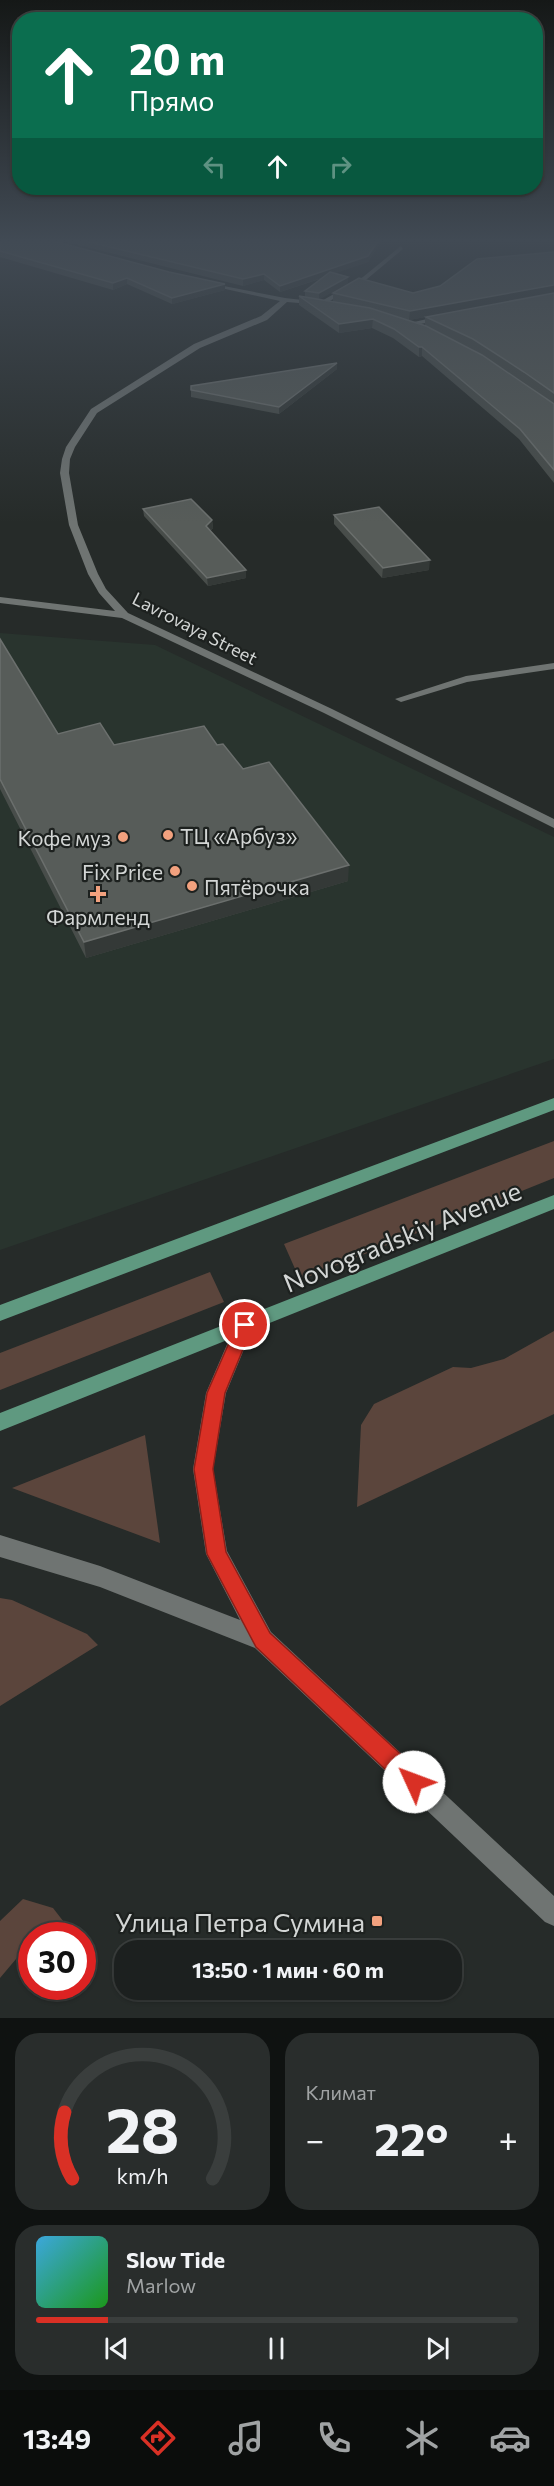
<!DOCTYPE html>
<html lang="ru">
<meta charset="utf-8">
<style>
body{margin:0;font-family:Commissioner,sans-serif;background:#292d2c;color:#f1f3f6;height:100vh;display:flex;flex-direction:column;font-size:22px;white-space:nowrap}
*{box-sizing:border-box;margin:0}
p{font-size:20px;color:#a0a3a4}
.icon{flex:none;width:33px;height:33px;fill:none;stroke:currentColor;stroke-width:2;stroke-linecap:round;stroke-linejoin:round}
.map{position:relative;height:2018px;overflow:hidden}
.side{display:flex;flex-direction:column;gap:15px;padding:15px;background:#0f1211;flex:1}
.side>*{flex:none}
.hud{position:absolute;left:12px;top:12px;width:531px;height:183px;border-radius:24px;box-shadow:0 2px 4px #0004,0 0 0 2px #3a3e3d;background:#0b6e4f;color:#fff;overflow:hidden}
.speed{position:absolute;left:18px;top:1922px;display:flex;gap:12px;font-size:30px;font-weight:700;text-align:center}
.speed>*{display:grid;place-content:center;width:78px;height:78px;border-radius:50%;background:#1c201f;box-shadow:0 2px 4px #0004,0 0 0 2px #3a3e3d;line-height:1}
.speed .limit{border:9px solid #d22;background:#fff;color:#111}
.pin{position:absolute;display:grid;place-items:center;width:51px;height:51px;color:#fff;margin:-26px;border:3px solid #fff;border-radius:50%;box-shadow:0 2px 6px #0007}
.me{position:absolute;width:66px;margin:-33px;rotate:313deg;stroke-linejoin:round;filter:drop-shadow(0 0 4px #0008)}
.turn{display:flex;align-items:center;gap:21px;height:126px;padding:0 18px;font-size:27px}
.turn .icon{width:78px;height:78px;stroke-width:2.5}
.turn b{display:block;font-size:42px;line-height:51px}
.lanes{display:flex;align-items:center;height:57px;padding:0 18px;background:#0003;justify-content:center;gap:30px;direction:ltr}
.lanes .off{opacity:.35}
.big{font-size:45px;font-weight:700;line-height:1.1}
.side .card{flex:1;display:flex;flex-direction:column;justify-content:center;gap:9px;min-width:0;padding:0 21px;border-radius:24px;background:#292d2c}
.side .dial{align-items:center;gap:0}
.dial svg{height:156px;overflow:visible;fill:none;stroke:#3a3e3d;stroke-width:7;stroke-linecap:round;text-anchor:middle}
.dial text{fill:#f1f3f6;stroke:none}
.song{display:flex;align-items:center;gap:18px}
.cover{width:72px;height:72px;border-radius:9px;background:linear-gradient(135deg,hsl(200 70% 55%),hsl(120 70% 35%))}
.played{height:6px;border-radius:3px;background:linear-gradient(90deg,#d93025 15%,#3a3e3d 15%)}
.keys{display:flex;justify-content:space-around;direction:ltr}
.heat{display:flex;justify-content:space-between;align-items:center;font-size:33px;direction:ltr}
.side .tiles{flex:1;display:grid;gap:15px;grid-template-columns:1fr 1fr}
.card:last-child{grid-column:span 2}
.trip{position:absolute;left:114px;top:1940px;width:348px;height:60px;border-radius:24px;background:#1c201f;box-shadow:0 2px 4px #0004,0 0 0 2px #3a3e3d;font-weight:700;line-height:60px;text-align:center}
.tabs{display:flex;height:96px;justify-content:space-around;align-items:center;background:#0b0d0c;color:#a0a3a4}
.tabs .icon{width:42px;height:42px}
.tabs .current{color:#d93025}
.tabs b{font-size:27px;color:#f1f3f6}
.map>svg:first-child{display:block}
.built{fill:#29342e}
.green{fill:#5b453c}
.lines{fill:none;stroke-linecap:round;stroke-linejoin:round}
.street{fill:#6f7472;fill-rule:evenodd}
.primary{fill:#5f9980;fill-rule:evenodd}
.wall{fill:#484d4a;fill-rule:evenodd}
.shaded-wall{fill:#343937}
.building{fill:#575c59;stroke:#6b6f6d;stroke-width:1.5}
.route{fill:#d93025;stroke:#8d1f18;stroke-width:1.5}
.poi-dot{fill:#f2a17e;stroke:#1d211f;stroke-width:2}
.labels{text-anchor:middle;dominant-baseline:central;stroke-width:4.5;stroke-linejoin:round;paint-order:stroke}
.far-street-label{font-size:18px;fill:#d3d6d5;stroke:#1d211f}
.poi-label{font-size:21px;fill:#d3d6d5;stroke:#1d211f;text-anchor:start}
.near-street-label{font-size:26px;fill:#d3d6d5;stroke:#1d211f}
.near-poi-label{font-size:26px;fill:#d3d6d5;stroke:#1d211f;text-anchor:end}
</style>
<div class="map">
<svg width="554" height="2018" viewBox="0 0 554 2018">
<rect width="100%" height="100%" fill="#262b29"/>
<!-- built -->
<path class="built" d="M0,633L155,645L554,837V1059L0,1250Z"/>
<!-- green -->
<path class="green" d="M554,1141V1178L300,1280L284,1244Z
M210,1272L224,1302L0,1390V1353Z
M554,1331V1414L357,1507L361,1425L374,1404L453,1367L471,1368L504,1359Z
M145,1435L160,1543L12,1488Z
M0,1598L12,1600L87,1634L98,1645L0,1706Z
M23,1899L53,1908L74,1935H32L31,1950L27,1946L0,1978V1921Z"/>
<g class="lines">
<!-- street -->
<path class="street" d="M401,246L403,249L367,279L323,305L287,302L267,320L200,348L97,413L75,447L70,459L69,473L78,525L98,574L106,589L128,613L332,709L554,819V828L324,713L122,618L0,603V597L115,611L99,593L88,574L69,525L60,473L62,459L66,447L91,409L194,344L261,316L280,301L203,284V282L285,298L320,302L363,277Z
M445,315L448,319L409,326L405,324Z
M554,663V669L467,682L401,702L395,699L466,676Z
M245,1317L252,1319L254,1325L226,1393L213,1469L227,1551L271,1632L554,1896V1926L545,1922L255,1648L100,1587L0,1557V1535L100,1566L240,1620L206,1554L193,1469L206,1393L238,1319Z"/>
<!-- primary -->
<path class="primary" d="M554,1098V1110L0,1321V1305Z
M554,1195V1209L0,1431V1413Z"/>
</g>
<!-- wall -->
<path class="wall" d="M0,240L169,272L225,284V290L172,304L127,284L113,290L0,257Z
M58,240H382L368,262L335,273L348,277V283L319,299L333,302V293H413L440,286L554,252V483L519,439L422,356L419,357L393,338L372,328L339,333L299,305V296L305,297V291L323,278L280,292L264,280L243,286ZM425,317V325L400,318L409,320ZM439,333L472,349L523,382L550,401Z
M337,363V369L279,414L191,397V386Z
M143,509L212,520L213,528L210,531L246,578L208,586L144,516Z
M334,515L429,570L382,578L334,524Z
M0,639L58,734L114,745H217L243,769L348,881L86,958L0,789Z"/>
<!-- shaded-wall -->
<path class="shaded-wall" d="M379,240H382L368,262L280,292V286Z
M264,274V280L243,286V279Z
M348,277V283L319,300V293Z
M127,278V284L113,290V283Z
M225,284V290L172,304V298Z
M554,285V294L409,320L410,311Z
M373,319L372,328L339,333V324Z
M419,347H422V356L419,357Z
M337,363V369L279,414V407Z
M212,520L213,528L206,534V526Z
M430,560L429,570L382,578L383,568Z
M246,570V578L208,586L207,578Z
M349,865L348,881L86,958L84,942Z"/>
<!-- building -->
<path class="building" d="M0,240H50L169,272L225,284L172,298L127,278L113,283L0,251Z
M81,240H379L368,256L280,286L264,274L243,279Z
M554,252V285L410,311L333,293L359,278L413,293L440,286L477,259Z
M330,272L348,277L319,293L305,291Z
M554,293V393L524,372L473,339L426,317Z
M299,296L370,308L426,326L482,355L554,404V470L520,429L422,347H419L394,329L373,319L339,324Z
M337,363L279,407L191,390V386Z
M191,499L212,520L206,526L246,570L207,578L143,509Z
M379,507L430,560L383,568L334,515Z
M0,639L58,734L100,723L114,745L204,726L217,745L223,744L243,769L269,762L349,865L84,942L0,779Z"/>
<!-- sky -->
<linearGradient id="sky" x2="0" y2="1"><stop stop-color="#151817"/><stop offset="0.46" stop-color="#414a54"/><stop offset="1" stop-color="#414a54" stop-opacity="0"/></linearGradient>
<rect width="554" height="523" fill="url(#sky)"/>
<!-- route -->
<path class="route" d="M245,1318L251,1320L253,1325L225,1393L213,1469L226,1552L270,1633L422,1774L425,1782L422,1789L414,1793L406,1789L256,1647L207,1554L194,1469L207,1393L239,1320Z"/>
<!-- markers -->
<g class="poi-dot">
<circle cx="168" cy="835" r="6"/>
<circle cx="123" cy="837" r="6"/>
<circle cx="175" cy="871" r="6"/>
<circle cx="192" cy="886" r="6"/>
<path d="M95 885h6v6h6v6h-6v6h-6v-6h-6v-6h6z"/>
<rect x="371" y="1915" width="12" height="12" rx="3"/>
</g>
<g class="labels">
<!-- far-street labels -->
<g class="far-street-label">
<text transform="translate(195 628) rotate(27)">Lavrovaya Street</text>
</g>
<!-- poi labels -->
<g class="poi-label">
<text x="180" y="835">ТЦ «Арбуз»</text>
<text x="111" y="837" text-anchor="end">Кофе муз</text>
<text x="163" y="871" text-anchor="end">Fix Price</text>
<text x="204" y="886">Пятёрочка</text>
<text x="98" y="916" text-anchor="middle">Фармленд</text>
</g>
<!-- near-street labels -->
<g class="near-street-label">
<text transform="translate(402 1236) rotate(-22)">Novogradskiy Avenue</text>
</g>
<!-- near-poi labels -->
<g class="near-poi-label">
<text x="365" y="1921">Улица Петра Сумина</text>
</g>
</g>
</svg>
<div class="speed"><div class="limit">30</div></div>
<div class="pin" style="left:245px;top:1325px;background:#d93025"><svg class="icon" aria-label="arrive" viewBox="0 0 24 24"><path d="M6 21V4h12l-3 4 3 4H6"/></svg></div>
<svg class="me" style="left:414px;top:1782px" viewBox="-20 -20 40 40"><circle r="19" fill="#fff"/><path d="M0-13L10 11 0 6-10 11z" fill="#d93025"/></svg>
<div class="trip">13:50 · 1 мин · 60 m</div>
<div class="hud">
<div class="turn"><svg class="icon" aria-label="ahead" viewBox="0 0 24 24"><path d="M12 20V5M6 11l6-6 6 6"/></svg><div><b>20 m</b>Прямо</div></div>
<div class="lanes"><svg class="icon off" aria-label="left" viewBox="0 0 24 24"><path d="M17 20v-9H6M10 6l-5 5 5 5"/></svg><svg class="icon" aria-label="ahead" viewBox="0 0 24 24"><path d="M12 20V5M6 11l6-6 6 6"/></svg><svg class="icon off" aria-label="right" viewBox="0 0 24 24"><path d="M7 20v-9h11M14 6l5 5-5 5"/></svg></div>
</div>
</div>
<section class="side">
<div class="tiles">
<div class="card dial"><svg viewBox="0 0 100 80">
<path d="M14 69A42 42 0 1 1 86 69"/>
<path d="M14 69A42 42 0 0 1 10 35" stroke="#d93025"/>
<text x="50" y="56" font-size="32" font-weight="700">28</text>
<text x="50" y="72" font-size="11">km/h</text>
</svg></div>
<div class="card"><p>Климат</p>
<div class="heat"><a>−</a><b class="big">22°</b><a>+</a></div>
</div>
<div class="card">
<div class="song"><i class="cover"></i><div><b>Slow Tide</b><p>Marlow</p></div></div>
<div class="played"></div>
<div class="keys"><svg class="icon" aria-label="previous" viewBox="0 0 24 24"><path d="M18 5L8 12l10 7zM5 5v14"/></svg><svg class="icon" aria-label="pause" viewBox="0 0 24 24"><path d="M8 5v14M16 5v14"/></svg><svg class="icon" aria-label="next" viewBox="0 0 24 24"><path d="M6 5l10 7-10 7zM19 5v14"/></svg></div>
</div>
</div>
</section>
<nav class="tabs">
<b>13:49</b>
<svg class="icon current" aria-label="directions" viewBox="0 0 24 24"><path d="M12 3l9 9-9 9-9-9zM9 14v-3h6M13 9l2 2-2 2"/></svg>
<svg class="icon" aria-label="music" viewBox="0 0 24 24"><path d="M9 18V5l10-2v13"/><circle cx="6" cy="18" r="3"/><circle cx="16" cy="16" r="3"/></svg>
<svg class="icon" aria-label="phone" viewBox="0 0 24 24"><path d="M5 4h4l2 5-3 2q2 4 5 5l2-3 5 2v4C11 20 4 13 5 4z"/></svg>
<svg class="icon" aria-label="climate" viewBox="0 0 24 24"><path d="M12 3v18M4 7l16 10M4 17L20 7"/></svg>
<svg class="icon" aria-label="car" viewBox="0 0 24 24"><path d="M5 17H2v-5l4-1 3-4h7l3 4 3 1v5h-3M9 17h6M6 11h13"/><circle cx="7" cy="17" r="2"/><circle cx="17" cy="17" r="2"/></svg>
</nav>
